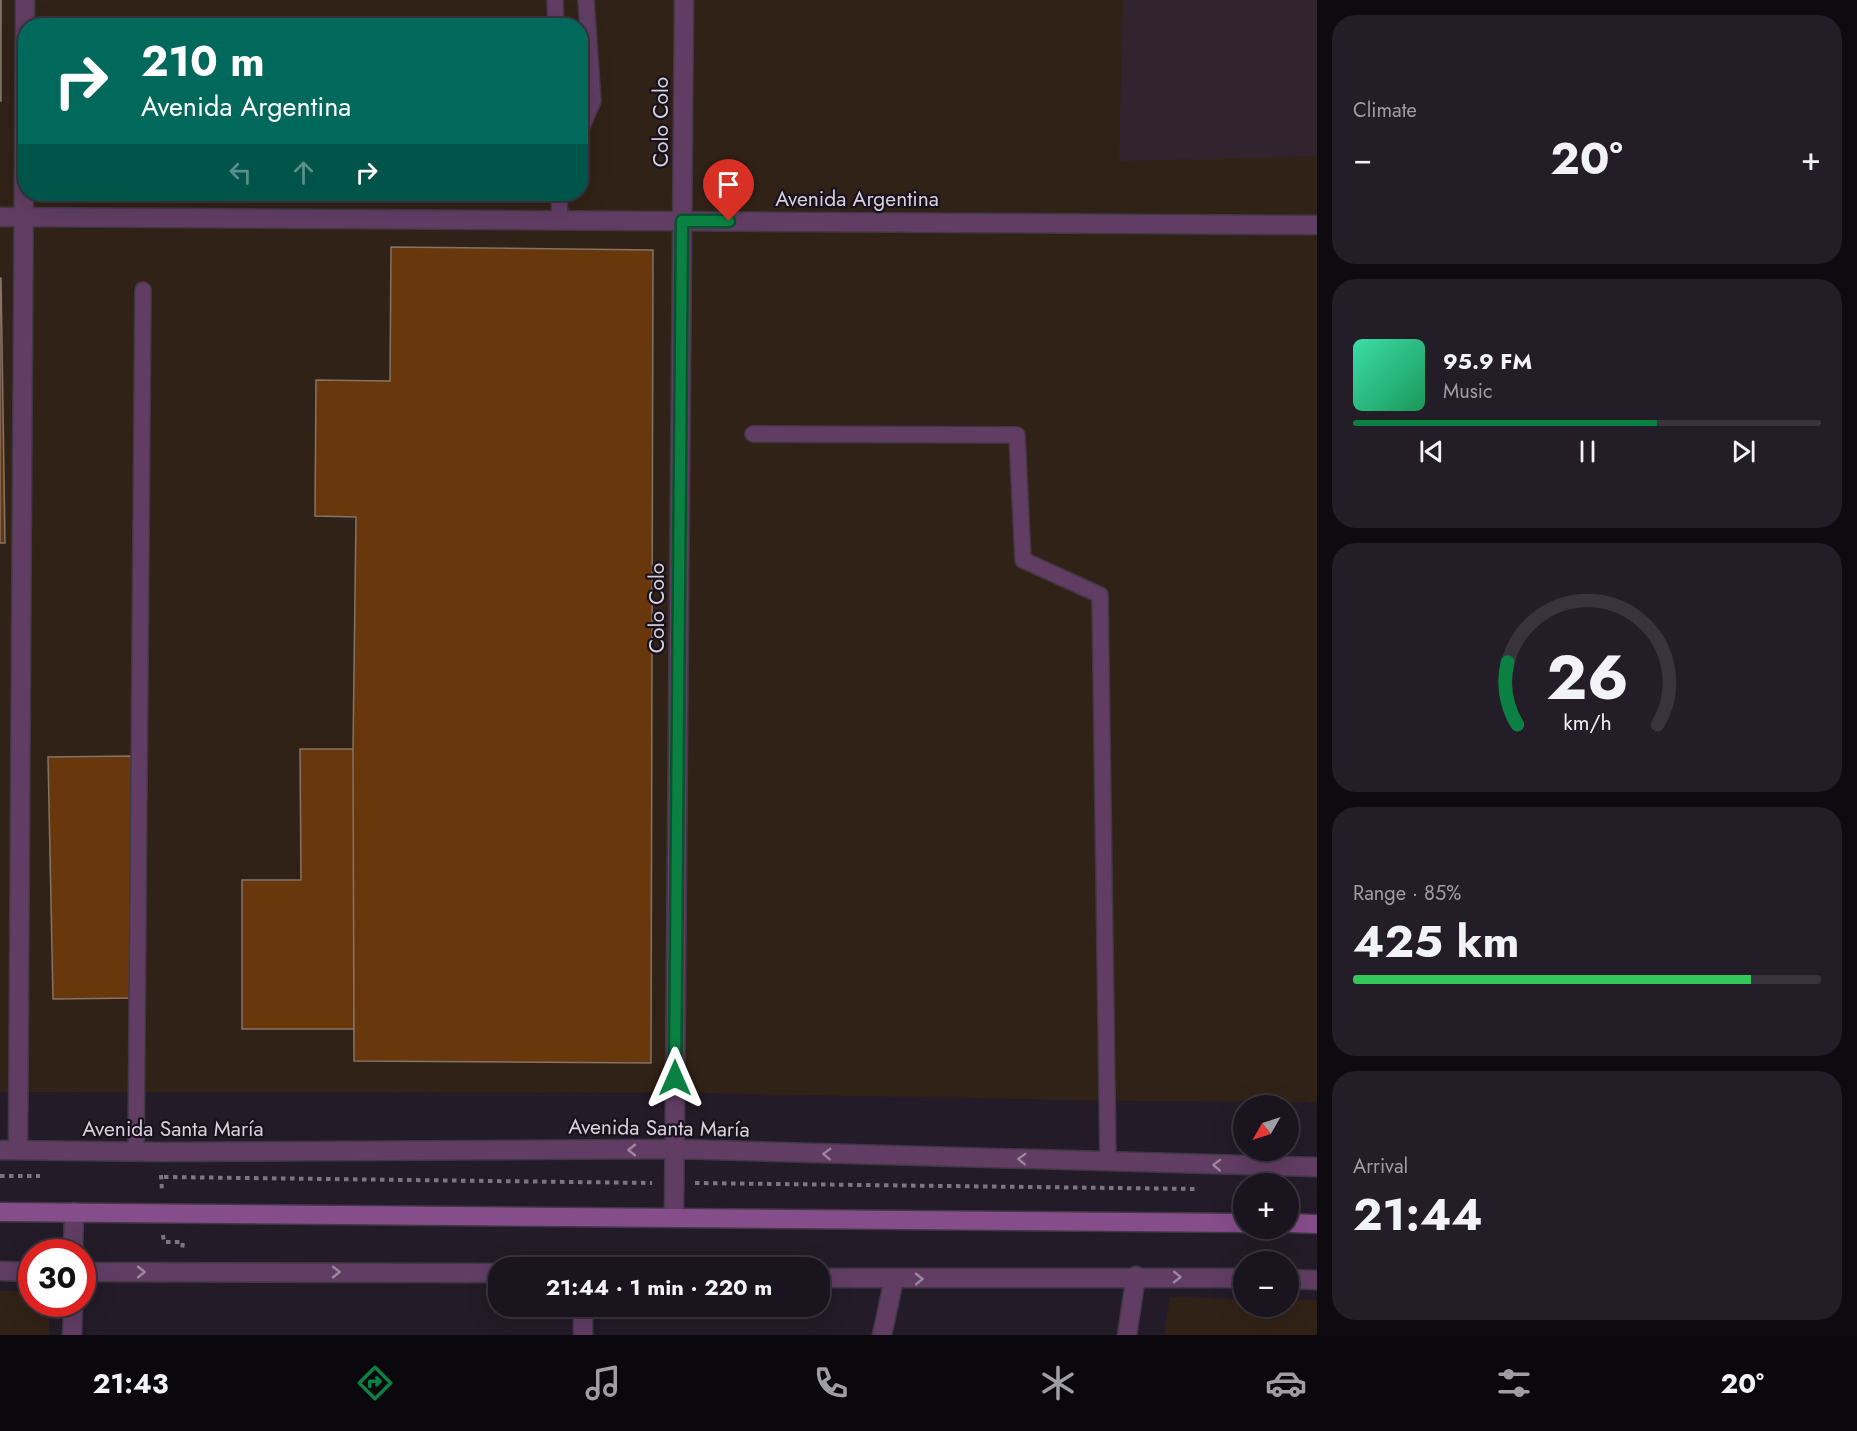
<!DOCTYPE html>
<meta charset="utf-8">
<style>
body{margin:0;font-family:Jost,sans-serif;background:#231d27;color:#f1f3f6;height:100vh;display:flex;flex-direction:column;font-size:22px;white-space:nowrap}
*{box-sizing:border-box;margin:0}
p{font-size:20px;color:#9f9ea4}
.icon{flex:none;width:33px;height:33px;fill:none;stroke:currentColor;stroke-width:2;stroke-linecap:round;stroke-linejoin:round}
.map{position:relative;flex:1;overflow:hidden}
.details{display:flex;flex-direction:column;gap:15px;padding:15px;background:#0e0b10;width:540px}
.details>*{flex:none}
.top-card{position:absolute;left:18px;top:18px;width:570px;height:183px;border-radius:24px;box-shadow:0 6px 24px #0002,0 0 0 2px #38333c;background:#00695c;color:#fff;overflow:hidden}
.needle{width:39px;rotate:231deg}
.controls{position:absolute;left:1233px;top:1095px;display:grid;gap:12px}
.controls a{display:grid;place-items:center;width:66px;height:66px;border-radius:50%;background:#1a141e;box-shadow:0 6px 24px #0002,0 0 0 2px #38333c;font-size:30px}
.speed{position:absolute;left:18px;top:1239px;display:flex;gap:12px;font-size:30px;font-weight:700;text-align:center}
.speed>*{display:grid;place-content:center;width:78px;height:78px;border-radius:50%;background:#1a141e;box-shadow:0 6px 24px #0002,0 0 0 2px #38333c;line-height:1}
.speed .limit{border:9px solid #d22;background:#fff;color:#111}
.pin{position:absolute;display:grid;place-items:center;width:51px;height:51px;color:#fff;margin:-62px -26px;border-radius:50% 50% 50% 0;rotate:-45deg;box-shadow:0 0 6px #0007}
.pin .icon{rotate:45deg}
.me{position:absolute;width:66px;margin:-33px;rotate:0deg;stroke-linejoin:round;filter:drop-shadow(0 0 4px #0008)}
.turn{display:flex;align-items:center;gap:21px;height:126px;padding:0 24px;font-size:27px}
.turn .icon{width:78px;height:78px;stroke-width:2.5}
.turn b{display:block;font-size:42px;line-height:51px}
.lanes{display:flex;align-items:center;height:57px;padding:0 24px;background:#0003;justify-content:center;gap:30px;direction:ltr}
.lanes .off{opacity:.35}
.big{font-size:45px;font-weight:700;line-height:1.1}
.details .card{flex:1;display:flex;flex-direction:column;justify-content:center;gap:9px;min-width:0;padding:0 21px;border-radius:24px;background:#231d27}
.details .dial{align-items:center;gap:0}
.dial svg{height:156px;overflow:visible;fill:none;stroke:#38333c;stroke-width:7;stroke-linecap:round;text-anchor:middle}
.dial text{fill:#f1f3f6;stroke:none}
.song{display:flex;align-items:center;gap:18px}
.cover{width:72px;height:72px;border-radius:9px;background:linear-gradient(135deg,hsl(160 70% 55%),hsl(150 70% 35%))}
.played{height:6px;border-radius:3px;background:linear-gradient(90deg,#0b8043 65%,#38333c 65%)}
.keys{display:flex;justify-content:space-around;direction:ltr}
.heat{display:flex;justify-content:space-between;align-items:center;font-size:33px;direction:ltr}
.charge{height:9px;border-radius:4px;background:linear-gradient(90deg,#34c759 85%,#38333c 0)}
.trip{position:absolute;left:488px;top:1257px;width:342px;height:60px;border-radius:24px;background:#1a141e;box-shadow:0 6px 24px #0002,0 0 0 2px #38333c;font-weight:700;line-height:60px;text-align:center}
.tab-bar{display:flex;height:96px;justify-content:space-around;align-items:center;background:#0a080c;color:#9f9ea4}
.tab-bar .icon{width:42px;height:42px}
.tab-bar .current{color:#0b8043}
.tab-bar b{font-size:27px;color:#f1f3f6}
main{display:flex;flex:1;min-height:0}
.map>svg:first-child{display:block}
.industrial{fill:#312217;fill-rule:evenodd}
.education{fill:#31242f}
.building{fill:#69370c;stroke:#837368;stroke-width:1.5}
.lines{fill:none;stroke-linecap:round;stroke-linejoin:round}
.service-casing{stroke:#403844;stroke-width:18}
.minor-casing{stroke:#403844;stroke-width:21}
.tertiary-casing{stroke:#403844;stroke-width:21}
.secondary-casing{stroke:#403844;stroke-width:21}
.path{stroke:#7d7681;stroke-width:4;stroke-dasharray:4.5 4.5;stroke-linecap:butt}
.service{stroke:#613d64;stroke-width:15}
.minor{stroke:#613d64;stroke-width:18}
.tertiary{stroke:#613d64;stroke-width:18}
.secondary{stroke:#864d8b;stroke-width:18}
.oneway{stroke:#9c879f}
.route-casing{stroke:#07532c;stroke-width:15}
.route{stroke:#0b8043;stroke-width:10}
.labels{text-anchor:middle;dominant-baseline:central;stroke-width:4.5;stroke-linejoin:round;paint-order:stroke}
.street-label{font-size:21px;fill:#d7d1da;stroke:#19121e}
</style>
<main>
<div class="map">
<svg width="1317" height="1335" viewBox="0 0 1317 1335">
<rect width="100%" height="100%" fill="#231b28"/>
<!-- industrial -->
<path class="industrial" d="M0,0H1317V1102L1120,1101L699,1093L0,1092ZM26,26H580V194H26Z
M0,1291H31L32,1304H49V1335H0Z
M1170,1297L1243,1299L1244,1306H1288L1289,1299L1317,1300V1335H1164Z"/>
<!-- education -->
<path class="education" d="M1123,0H1317V156L1119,161Z"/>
<!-- building -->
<path class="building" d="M0,0H1V101H0Z
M391,247L653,250L651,1063L354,1061L353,749L356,517L315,516L316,380L390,381Z
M0,278H1L5,543H0Z
M300,749H353L354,1029H242V880H301Z
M133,756L137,998L53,999L48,757Z"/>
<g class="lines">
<!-- service casing -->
<g class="service-casing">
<path id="service" d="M555,0L556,26
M580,131L593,101L586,0
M559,194L560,220
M753,434L1017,435L1023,560L1100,595L1108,1162
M136,1152L143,290"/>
</g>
<!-- minor casing -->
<g class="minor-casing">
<path id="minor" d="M0,1150L161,1152L674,1149L1317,1167
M18,1150L25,0
M674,1216L684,0
M73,1252L74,1212
M0,1271L32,1272
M82,1272L498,1273
M819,1278H1244
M1288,1279L1317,1280
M583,1306V1335
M72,1335L73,1304
M882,1335L894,1279
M1127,1335L1136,1276"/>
</g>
<!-- tertiary casing -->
<g class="tertiary-casing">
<path id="tertiary" d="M0,217L1317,225"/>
</g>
<!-- secondary casing -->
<g class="secondary-casing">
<path id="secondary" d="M0,1212L1244,1223
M1288,1223L1317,1224"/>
</g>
<!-- path -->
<path class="path" d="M161,1175L162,1191
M0,1176H40
M164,1177L652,1183
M695,1183L1198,1189
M163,1235L164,1242H183L182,1250"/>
<!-- service -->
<use href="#service" class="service"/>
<!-- minor -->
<use href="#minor" class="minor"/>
<!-- tertiary -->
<use href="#tertiary" class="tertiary"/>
<!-- secondary -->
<use href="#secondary" class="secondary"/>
</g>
<!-- one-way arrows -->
<defs><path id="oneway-chevron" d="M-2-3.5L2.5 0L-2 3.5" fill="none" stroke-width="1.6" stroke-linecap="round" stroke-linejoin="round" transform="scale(1.5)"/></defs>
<g class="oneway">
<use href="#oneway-chevron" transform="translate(632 1150) rotate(180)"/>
<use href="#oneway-chevron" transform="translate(827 1154) rotate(-178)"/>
<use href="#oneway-chevron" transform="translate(1022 1159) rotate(-178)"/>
<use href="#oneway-chevron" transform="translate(1217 1165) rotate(-178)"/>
<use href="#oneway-chevron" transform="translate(141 1272)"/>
<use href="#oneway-chevron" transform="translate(336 1272)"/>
<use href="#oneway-chevron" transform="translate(1177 1277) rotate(1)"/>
<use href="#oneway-chevron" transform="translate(919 1279) rotate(-1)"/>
</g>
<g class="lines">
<!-- route casing -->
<g class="route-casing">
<path id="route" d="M675,1078L682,221H729"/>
</g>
<!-- route -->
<use href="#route" class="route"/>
</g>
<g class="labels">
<!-- street labels -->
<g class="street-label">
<text transform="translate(661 122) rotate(-90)">Colo Colo</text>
<text x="857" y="199">Avenida Argentina</text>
<text transform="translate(657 608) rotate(-90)">Colo Colo</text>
<text transform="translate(659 1128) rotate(1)">Avenida Santa María</text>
<text x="173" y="1129">Avenida Santa María</text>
</g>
</g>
</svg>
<div class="controls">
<a><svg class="needle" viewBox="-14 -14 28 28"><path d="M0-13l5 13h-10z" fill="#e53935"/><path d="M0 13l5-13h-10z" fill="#9f9ea4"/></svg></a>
<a>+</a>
<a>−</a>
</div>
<div class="speed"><div class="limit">30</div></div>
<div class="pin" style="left:729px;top:221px;background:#d93025"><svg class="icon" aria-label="arrive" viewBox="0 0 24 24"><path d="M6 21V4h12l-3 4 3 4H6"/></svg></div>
<svg class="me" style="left:675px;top:1078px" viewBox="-20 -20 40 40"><path d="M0-17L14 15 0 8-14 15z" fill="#0b8043" stroke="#fff" stroke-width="4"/></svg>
<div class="trip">21:44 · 1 min · 220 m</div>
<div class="top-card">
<div class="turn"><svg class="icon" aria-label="right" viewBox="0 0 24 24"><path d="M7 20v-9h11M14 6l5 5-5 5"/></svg><div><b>210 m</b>Avenida Argentina</div></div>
<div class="lanes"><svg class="icon off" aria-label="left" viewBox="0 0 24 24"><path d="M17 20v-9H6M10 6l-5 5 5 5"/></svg><svg class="icon off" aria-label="ahead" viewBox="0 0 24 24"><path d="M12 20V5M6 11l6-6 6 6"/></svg><svg class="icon" aria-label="right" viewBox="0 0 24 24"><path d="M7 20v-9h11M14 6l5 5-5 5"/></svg></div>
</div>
</div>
<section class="details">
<div class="card"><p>Climate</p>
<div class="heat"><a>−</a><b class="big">20°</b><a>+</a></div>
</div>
<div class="card">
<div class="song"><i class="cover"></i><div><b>95.9 FM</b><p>Music</p></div></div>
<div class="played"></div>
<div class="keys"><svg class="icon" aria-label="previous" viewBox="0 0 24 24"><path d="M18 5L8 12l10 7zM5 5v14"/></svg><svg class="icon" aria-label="pause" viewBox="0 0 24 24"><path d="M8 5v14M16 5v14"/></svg><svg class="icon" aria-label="next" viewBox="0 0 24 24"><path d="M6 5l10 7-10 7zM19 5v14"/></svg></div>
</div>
<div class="card dial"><svg viewBox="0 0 100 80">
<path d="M14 69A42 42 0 1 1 86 69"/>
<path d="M14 69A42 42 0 0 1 9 37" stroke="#0b8043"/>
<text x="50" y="56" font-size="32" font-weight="700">26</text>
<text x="50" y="72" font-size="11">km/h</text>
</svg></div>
<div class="card"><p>Range · 85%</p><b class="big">425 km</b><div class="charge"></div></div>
<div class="card"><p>Arrival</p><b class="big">21:44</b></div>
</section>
</main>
<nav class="tab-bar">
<b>21:43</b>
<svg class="icon current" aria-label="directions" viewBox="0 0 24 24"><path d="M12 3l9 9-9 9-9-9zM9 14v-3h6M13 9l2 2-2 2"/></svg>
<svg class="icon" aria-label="music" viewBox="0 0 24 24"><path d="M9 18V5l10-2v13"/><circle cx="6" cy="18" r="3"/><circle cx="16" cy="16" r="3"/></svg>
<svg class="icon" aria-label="phone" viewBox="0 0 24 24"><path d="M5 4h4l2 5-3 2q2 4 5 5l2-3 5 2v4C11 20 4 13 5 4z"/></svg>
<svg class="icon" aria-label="climate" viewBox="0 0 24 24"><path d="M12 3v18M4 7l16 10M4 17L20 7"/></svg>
<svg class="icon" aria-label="car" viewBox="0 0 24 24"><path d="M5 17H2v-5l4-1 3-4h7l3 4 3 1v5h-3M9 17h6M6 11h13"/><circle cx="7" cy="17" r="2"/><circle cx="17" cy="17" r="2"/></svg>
<svg class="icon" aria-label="filters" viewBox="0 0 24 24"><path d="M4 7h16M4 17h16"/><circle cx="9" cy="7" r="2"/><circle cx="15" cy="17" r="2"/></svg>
<b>20°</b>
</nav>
